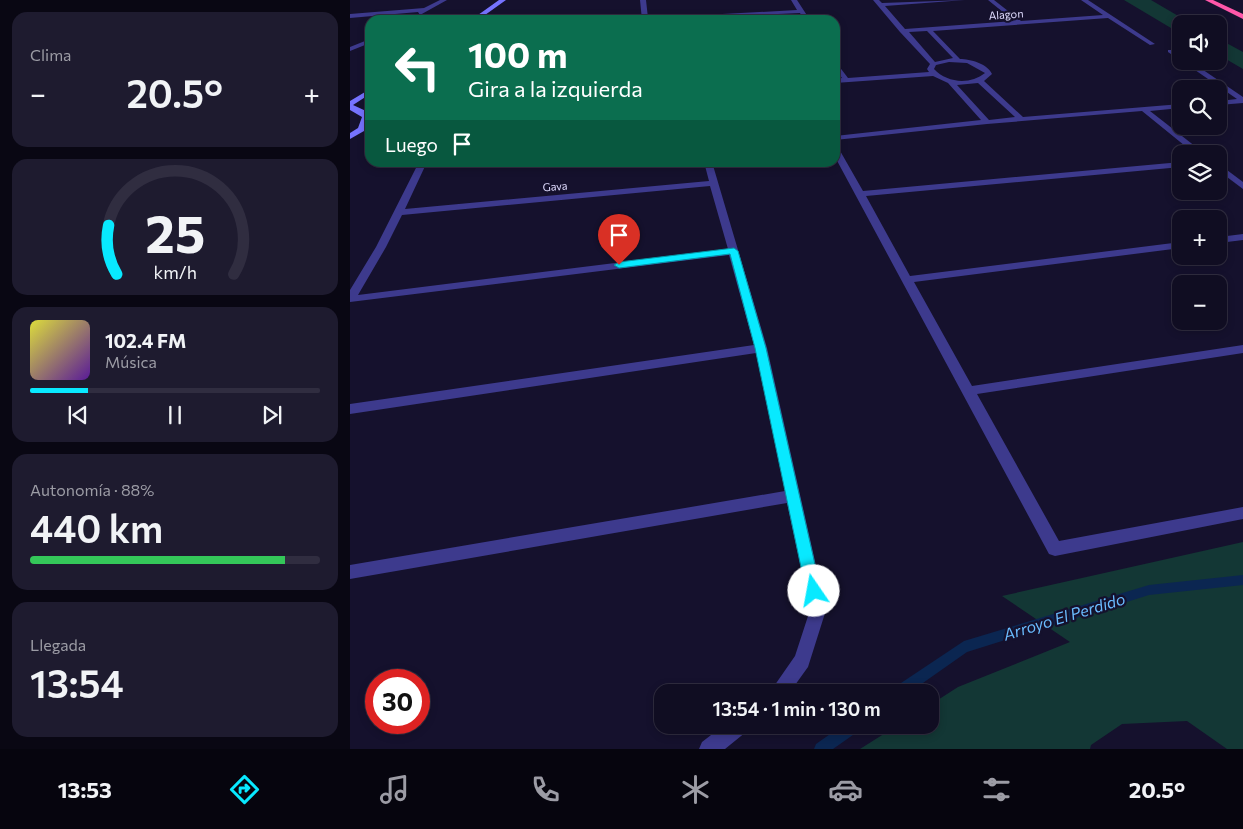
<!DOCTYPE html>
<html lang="es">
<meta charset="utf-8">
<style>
body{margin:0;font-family:Commissioner,sans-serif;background:#1e1b2f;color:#f1f3f6;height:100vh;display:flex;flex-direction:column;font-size:19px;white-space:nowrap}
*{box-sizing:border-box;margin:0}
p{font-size:16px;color:#9c9ca5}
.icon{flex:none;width:28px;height:28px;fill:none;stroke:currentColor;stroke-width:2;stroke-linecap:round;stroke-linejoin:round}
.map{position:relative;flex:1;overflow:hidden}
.sheet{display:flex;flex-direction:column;gap:12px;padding:12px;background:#090713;width:350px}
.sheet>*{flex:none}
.hud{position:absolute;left:15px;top:15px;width:475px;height:152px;border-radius:15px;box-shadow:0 2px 8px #0003,0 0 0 1px #302d40;background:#0b6e4f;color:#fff;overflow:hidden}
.buttons{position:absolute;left:822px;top:15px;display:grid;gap:10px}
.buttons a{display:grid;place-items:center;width:55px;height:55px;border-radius:10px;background:#100d22;box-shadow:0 2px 8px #0003,0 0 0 1px #302d40;font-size:25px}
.speed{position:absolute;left:15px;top:669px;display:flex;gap:10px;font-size:25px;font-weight:700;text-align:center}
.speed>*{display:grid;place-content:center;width:65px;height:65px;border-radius:50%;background:#100d22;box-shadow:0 2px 8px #0003,0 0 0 1px #302d40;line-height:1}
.speed .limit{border:8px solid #d22;background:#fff;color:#111}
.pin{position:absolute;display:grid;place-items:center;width:42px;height:42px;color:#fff;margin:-51px -21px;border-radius:50% 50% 50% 0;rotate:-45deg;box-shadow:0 0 5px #0007}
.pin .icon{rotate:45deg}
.me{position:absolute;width:55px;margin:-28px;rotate:348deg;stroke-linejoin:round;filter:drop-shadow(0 0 4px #0008)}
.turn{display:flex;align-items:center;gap:18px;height:105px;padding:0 20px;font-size:22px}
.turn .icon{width:65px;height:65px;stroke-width:2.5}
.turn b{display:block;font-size:35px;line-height:42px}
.then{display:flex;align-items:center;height:48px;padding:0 20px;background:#0003;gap:10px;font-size:19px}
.big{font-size:38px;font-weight:600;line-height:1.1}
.sheet .card{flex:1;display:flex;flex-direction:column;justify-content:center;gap:8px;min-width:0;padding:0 18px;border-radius:15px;background:#1e1b2f}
.sheet .dial{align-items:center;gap:0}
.dial svg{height:130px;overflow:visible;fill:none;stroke:#302d40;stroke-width:7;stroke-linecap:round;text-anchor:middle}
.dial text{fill:#f1f3f6;stroke:none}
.song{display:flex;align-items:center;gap:15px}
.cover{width:60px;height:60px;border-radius:8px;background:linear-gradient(135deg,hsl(60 70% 55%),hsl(270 70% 35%))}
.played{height:5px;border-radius:2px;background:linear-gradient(90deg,#08e9ff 20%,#302d40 20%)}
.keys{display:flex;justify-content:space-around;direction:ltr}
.heat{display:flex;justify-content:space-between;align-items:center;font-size:28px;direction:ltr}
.charge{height:8px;border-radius:4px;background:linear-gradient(90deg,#34c759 88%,#302d40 0)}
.trip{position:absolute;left:304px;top:684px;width:285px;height:50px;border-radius:15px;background:#100d22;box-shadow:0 2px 8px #0003,0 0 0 1px #302d40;font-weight:600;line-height:50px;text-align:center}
.tab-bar{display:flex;height:80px;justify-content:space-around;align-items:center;background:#06050e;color:#9c9ca5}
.tab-bar .icon{width:35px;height:35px}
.tab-bar .selected{color:#08e9ff}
.tab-bar b{font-size:22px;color:#f1f3f6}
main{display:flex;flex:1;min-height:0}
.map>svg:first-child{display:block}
.green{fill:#133735}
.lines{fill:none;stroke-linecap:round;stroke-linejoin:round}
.stream{fill:#0b2651;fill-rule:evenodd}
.street{fill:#3d3a8d;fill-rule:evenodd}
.secondary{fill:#7673ff;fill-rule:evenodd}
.highway{fill:#ff57a9;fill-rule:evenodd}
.route{fill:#08e9ff;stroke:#0597a6}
.labels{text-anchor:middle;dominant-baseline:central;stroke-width:4.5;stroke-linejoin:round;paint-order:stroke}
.far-street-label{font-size:11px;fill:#e0dcff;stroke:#15112d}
.near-water-label{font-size:16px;font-style:italic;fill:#6abcff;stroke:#15112d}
</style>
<main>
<section class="sheet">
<div class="card"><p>Clima</p>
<div class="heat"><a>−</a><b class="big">20.5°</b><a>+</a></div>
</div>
<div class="card dial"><svg viewBox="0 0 100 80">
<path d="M14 69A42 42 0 1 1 86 69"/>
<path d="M14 69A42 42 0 0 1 9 39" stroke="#08e9ff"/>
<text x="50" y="56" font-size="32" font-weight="700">25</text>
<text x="50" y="72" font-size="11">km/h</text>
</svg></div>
<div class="card">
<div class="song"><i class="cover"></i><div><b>102.4 FM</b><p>Música</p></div></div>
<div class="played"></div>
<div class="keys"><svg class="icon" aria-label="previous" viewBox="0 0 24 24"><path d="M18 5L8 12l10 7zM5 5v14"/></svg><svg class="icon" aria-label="pause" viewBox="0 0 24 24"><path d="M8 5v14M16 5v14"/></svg><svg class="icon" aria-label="next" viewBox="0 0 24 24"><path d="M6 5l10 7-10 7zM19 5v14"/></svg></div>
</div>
<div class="card"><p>Autonomía · 88%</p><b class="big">440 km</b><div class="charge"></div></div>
<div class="card"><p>Llegada</p><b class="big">13:54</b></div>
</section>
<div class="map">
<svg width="893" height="749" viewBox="0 0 893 749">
<rect width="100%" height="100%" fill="#15112d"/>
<!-- green -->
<path class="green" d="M774,0H801L842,24H831V34Z
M869,39L893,52V69L869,55Z
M893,542V749H877L837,721L772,724L741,745L740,749H510L548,725H580V705L608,687L720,642L652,596Z"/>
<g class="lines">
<!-- stream -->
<path class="stream" d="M893,575V585L799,595L617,652L560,692H544L545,687L614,641L799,585Z
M493,725H512L510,730L483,749H464L466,744Z"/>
<!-- street -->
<path class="street" d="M90,0H97L70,15L68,12L0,18V14L74,8Z
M290,0H296L298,18L447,10L441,0H447L460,20H454L450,13L292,20Z
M523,0H529L532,3L615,0L535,6L555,29L664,21L638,0H644L671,21L753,15L731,0H738L805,44L800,45L758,18L583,31L610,59C620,59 638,64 642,74L634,81L673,117L831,104V108L800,111L855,154H845L792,111L637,124L485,140V136L631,120L598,83L583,76L485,83V79L492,78L485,68V61L498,78L579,72L577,69L580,64L550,32ZM577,31L603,58L585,62L559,32ZM599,62L617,63L635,73C620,85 597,83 584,69L586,65ZM628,83L665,117L639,120L607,85Z
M20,39V43L0,51V47Z
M818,50H822L831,56V61L818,52Z
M832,61H840L893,97V103L869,105V101L887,99Z
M485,147L489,149L513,191L831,162V167L516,196L560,276L831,242V248L564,282L622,386L893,345V353L627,394L709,541L893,507V519L705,556L699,554L485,157Z
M69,162H77L55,209L359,181L354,162H362L417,348L476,610L458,667L440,692H420L445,656L460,610L437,503L0,579V565L435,491L406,353L0,414V404L404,345L379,255L0,302V290L26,247ZM360,186L378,249L8,295L36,247L52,215Z
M869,164L893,182V189L869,171Z
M893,234V240L869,243V237Z
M374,725H399L396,732L375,749H349L352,742Z"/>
<!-- secondary -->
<path class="secondary" d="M149,0H156L128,20H121Z
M20,89V94L3,105L16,111L20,117L14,131L0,139V133L8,128L12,117L0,110V101Z"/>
<!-- highway -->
<path class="highway" d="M855,0H863L893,14V19Z"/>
</g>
<!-- route -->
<path class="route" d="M384,248L388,251L416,348L471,591L469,596L464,598L459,596L456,591L405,348L380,254L269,268L264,265L269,262Z"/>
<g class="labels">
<!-- far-street labels -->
<g class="far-street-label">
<text transform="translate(656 14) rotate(-4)">Alagon</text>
<text transform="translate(205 186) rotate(-5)">Gava</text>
</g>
<!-- near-water labels -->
<g class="near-water-label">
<text transform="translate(714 616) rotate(-17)">Arroyo El Perdido</text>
</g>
</g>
</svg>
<div class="buttons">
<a><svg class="icon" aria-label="sound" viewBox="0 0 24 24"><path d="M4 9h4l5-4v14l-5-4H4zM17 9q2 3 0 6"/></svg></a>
<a><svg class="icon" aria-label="search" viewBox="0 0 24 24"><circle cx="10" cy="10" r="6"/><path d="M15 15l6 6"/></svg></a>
<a><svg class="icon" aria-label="layers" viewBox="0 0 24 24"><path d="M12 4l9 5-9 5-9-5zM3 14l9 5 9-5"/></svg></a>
<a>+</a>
<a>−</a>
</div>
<div class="speed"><div class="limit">30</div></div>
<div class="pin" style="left:269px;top:265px;background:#d93025"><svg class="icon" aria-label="arrive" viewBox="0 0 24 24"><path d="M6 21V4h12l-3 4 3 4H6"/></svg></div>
<svg class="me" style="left:464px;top:591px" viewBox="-20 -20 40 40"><circle r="19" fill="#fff"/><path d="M0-13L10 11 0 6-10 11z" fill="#08e9ff"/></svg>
<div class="trip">13:54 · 1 min · 130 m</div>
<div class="hud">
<div class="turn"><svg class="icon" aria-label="left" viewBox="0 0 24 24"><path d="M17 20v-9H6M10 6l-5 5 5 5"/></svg><div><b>100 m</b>Gira a la izquierda</div></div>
<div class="then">Luego<svg class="icon" aria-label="arrive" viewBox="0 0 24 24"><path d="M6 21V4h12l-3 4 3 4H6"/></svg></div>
</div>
</div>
</main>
<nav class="tab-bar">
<b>13:53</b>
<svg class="icon selected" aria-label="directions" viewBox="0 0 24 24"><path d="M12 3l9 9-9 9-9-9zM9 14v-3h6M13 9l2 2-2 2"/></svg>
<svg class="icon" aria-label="music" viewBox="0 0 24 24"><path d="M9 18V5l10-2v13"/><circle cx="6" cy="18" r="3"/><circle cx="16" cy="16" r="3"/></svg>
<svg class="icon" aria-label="phone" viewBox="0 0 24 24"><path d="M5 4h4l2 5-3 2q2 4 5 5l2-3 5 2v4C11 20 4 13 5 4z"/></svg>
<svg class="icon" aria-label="climate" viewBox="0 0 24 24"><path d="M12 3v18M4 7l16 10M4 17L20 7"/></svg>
<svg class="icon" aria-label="car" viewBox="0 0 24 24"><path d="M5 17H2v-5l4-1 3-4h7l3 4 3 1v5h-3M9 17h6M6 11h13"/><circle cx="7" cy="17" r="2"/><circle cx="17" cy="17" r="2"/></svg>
<svg class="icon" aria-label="filters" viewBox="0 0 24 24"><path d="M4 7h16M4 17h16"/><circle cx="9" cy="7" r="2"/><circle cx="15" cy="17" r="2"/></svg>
<b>20.5°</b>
</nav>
